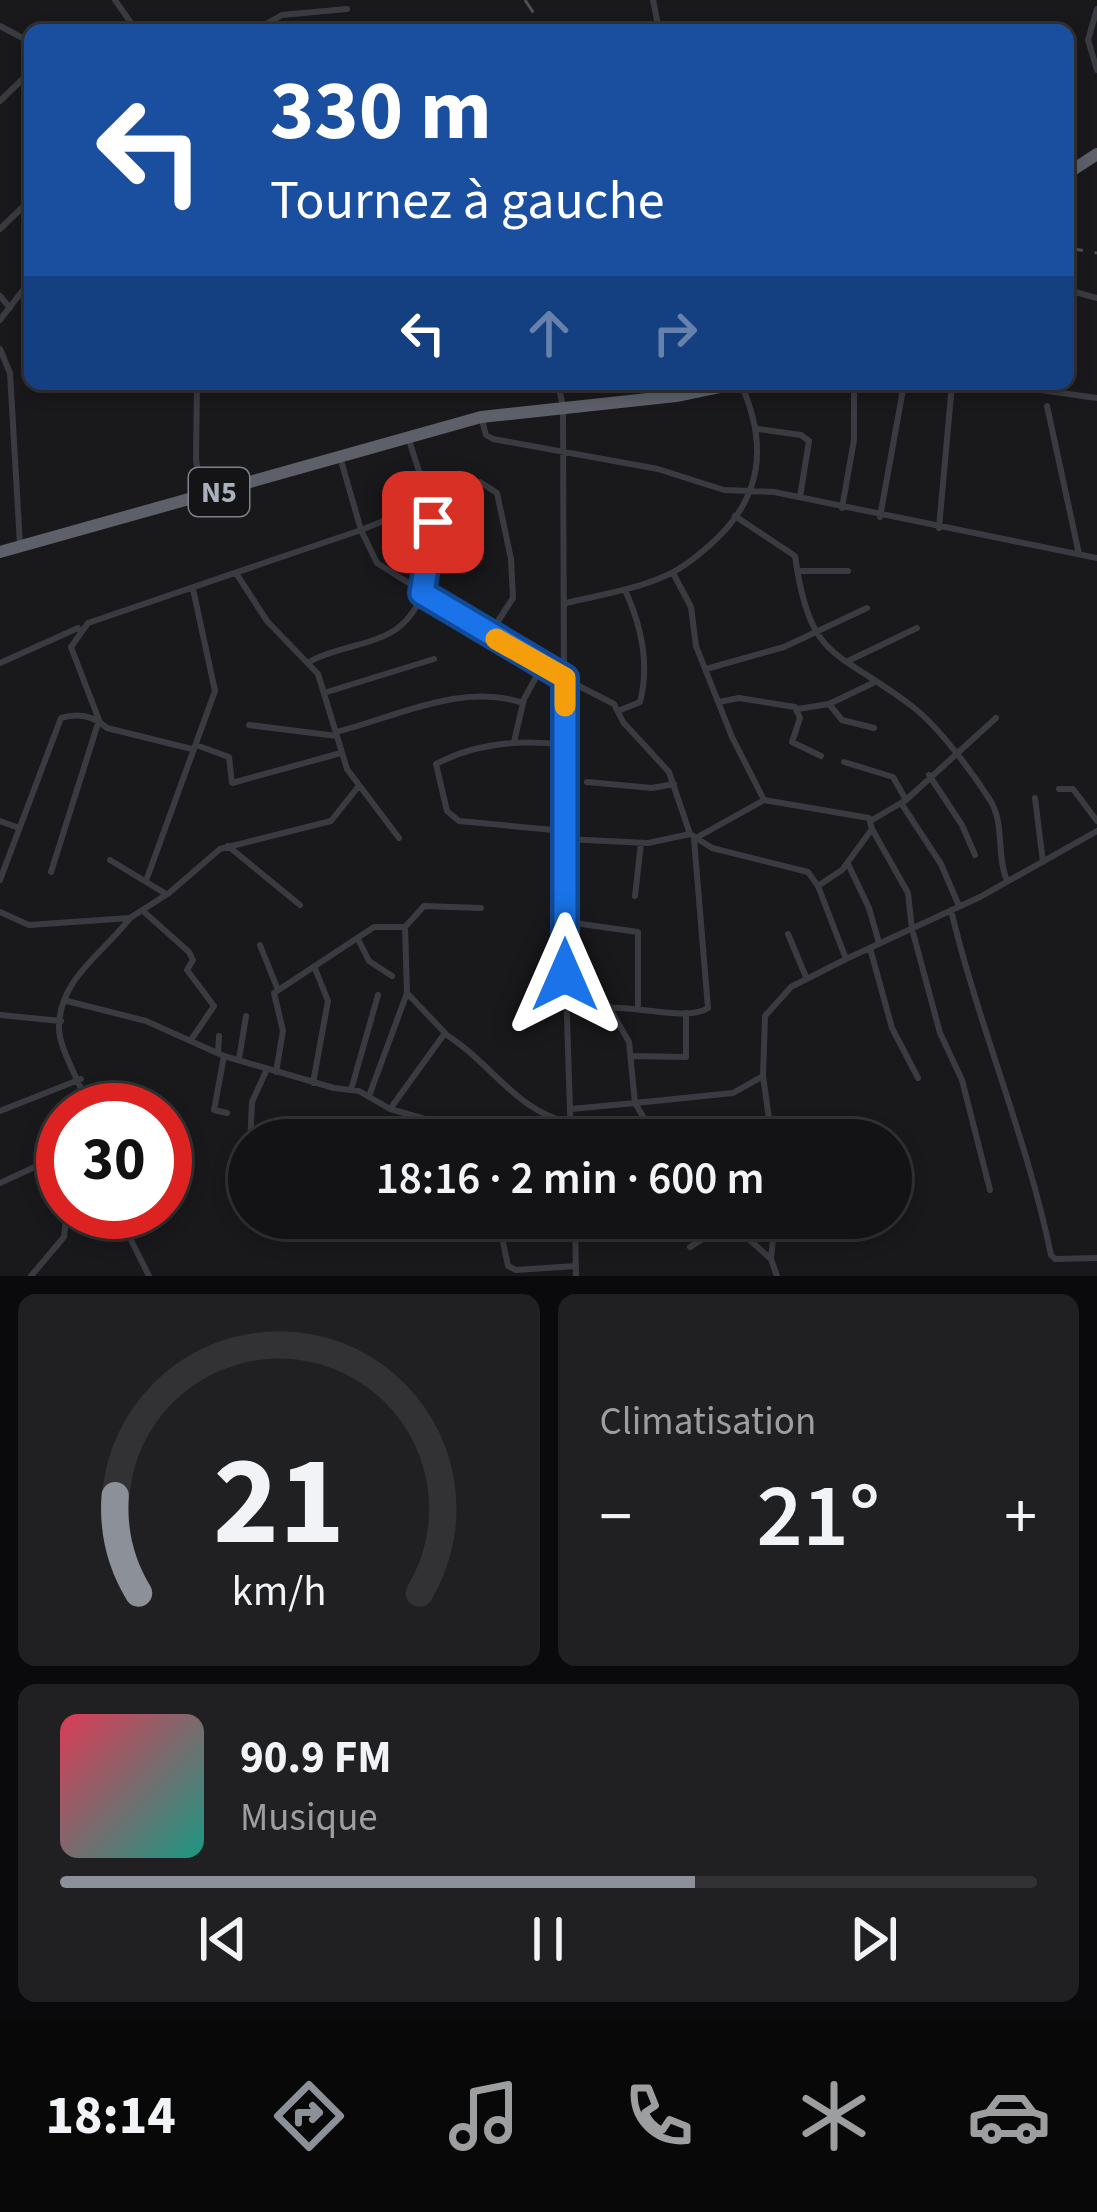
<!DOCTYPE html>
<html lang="fr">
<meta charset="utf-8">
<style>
body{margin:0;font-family:"Source Sans 3",sans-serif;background:#202022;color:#f1f3f6;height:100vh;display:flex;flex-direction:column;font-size:45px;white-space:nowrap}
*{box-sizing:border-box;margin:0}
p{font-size:39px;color:#9d9ea0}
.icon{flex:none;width:66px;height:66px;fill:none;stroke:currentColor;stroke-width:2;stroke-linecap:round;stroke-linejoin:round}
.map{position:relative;height:1276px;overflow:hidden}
.side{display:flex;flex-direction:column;gap:18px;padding:18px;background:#0a0a0c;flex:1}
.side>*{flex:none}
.banner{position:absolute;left:24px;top:24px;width:1050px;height:366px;border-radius:18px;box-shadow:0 6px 18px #0003,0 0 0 3px #323234;background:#1a4fa0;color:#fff;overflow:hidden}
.speed{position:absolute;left:36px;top:1083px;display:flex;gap:24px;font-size:60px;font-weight:700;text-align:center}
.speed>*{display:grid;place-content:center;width:156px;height:156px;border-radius:50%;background:#131315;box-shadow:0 6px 18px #0003,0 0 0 3px #323234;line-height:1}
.speed .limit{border:18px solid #d22;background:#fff;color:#111}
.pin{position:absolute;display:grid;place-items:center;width:102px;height:102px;color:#fff;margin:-51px;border-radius:24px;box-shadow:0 6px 18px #0006}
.me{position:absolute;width:132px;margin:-66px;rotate:0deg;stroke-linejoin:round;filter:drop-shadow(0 0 9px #0008)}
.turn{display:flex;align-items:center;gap:42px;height:252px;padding:0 48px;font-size:54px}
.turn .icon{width:156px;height:156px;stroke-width:2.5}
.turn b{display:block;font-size:84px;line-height:102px}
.lanes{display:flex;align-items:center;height:114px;padding:0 48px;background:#0003;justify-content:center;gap:60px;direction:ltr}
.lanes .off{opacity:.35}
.big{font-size:90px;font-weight:600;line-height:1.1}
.side .tile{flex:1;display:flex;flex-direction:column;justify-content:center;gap:18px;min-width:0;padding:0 42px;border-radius:18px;background:#202022}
.side .dial{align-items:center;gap:0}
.dial svg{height:312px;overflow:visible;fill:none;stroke:#323234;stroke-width:7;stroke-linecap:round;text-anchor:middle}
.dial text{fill:#f1f3f6;stroke:none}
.song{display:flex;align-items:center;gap:36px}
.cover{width:144px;height:144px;border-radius:18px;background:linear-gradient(135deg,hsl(350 70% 55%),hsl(170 70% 35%))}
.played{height:12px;border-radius:6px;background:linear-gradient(90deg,#8c9099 65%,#323234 65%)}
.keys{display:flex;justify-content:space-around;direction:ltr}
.heat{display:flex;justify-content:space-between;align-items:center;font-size:66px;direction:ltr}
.side .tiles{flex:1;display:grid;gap:18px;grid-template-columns:1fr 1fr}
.tile:last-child{grid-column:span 2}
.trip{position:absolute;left:228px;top:1119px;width:684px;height:120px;border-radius:60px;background:#131315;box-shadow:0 6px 18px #0003,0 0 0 3px #323234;font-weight:600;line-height:120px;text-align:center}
.tab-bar{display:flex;height:192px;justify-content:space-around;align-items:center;background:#080808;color:#9d9ea0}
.tab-bar .icon{width:84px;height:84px}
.tab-bar .selected{color:#8c9099}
.tab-bar b{font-size:54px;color:#f1f3f6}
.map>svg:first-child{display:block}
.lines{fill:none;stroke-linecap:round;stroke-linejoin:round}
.minor{stroke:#3a3b41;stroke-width:6}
.trunk{stroke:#5d6069;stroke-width:12}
.rail{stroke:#4c4f56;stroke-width:3;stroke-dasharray:15 12;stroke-linecap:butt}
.route-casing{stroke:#114b97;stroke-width:30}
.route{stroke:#1a73e8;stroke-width:21}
.slow{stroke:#f59e0b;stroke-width:21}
.labels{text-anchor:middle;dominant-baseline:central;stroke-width:12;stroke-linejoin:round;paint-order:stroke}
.shield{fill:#141417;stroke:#7d828a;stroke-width:3}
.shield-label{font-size:30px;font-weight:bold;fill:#aab1bc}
</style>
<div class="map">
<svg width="1097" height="1276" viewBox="0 0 1097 1276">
<rect width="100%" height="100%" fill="#19191c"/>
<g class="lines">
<!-- minor -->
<path class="minor" d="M115,0L136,30
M653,0L659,30
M1097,9L1088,40L1097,70
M0,26L30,42
M123,30L133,24
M240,30L264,25L282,15L347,9
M0,101L30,72
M0,229L30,200
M1068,290L1097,298
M0,296L10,308
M0,320L30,281
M0,349L10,373L20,545
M197,384L196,459L201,493
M558,384L563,407L565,957L571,1140
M999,384L1097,398
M1047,406L1079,554
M482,420L486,435L493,439L658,469L724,490L774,492L1097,558
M758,429L801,435L809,441L800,497
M340,457L361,530L377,563L542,667L614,704L623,722L669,772L690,834L712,848L808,872L818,886L846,959L980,897L1097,831
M842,508L854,440V384
M735,516L795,556C810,664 837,648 913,707C939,727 972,772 990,800C1005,823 996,855 1007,881
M880,517L904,384
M939,528L952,384
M798,571H848
M236,573L267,621L318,674L347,769L399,838
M673,573L691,607L696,646L732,737L764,800
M566,603C599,595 634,590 665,576C682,569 697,556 711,544C763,498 768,445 741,384
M850,660L917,628
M309,662C335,647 365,647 390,633C425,614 438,558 433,522C429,495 416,466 409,439
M0,663L78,628
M706,669L784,647L867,608
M327,692L434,659
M719,702L739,698L795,707L800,718L792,742L821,756
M829,704L873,683
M798,709L829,704L842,720L874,728
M618,711L640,702C650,664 641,625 625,590
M249,725L337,736
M336,732C396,717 462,682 523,703
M514,742L524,699L541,668
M196,745L229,757L232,783L341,753
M844,762L893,777L906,800L872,820
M929,775L962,825L975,855
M587,782L652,788L674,784
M1059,789H1073L1097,821
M1035,798L1043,862
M906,800L996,718
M901,803L941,864L959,906
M0,821L19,828
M872,829L908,893L912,929L940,1033L962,1080L990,1190
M564,831L459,821L447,811L436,764C475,743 519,739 565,745
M565,839L648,843L690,834
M228,846L300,905
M110,860L166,894
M848,864L869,908L879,943
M51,872L99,720L71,647L88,623L361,530L480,482L497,493L511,559L513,598L489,635
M0,880L61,718C78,713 94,716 107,728L192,749
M146,881L215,691L193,589
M635,896L641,843
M951,910C979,1028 1027,1137 1051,1255L1055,1259L1097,1258
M143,911L189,952L193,960L187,970L214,1006L191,1040
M0,912L29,925L130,918L169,893L220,849L331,821L358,787
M567,922L638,932V1006
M405,927L424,906L481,908
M788,934L806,977
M358,939L369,961L392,976
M260,945L278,990
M870,948L892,1028L918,1078
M565,975L593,979L629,1042L635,1103L733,1093L763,1076
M67,1001L146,1021L224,1056L334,1088L359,1091L390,1109L498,1140
M606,1008C635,1005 687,1022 708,1008L694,839L764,800L869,818L872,829L842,870L818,886
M0,1015L61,1021
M445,1034C491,1062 516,1112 571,1123
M218,1053L219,1036
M224,1056L214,1110L227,1113
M632,1056L686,1057V1013
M239,1059L246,1016
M276,1072L283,1031L274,993L374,927H405L407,993L369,1096
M313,1083L328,1001L314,966
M351,1090L378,995
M390,1109L445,1033L407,993
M571,1109L635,1103L657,1140
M89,1110C83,1087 59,1049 59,1029C58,979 104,953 130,918
M0,1111L81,1079
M409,1140L434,1125
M772,1140L763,1076L765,1016L791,987L846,959
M249,1167L252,1102L267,1069
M0,1183L63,1154
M117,1212L149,1276
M260,1218L264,1234
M498,1218L508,1266L516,1270L576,1266
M575,1218L576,1276
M725,1218L771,1259
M775,1218L771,1259L777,1276
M575,1227L638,1218
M458,1229L502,1230
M690,1247L730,1222
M31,1276L64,1237L67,1212"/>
<!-- trunk -->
<path class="trunk" d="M1068,173L1097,154
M0,552L481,417L676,396L734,384"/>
<!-- rail -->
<path class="rail" d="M525,0L545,30
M1068,248L1097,253"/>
</g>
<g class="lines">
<!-- route casing -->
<g class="route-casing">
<path id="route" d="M433,522L422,593L565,678V975"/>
</g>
<!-- route -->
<use href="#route" class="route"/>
<!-- slow -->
<path class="slow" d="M496,639L565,678V706"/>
</g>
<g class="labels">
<!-- shield labels -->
<rect class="shield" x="189" y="468" width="60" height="48" rx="9"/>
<g class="shield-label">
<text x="219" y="492">N5</text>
</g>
</g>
</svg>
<div class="speed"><div class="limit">30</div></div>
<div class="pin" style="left:433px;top:522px;background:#d93025"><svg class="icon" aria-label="arrive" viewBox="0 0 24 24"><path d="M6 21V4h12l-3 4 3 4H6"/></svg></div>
<svg class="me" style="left:565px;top:975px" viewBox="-20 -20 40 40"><path d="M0-17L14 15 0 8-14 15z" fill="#1a73e8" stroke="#fff" stroke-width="4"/></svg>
<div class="trip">18:16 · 2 min · 600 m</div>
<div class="banner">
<div class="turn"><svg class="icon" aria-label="left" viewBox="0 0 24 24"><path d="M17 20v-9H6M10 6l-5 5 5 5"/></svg><div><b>330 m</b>Tournez à gauche</div></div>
<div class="lanes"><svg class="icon" aria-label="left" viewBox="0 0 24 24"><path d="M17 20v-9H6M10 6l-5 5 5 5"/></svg><svg class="icon off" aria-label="ahead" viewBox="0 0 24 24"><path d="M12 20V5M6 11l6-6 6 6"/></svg><svg class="icon off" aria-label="right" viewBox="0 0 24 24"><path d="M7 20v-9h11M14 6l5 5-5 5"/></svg></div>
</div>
</div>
<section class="side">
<div class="tiles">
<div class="tile dial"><svg viewBox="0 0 100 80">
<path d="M14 69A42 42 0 1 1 86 69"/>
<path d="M14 69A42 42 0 0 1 8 44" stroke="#8c9099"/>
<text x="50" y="56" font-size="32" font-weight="700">21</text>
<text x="50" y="72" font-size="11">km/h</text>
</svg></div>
<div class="tile"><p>Climatisation</p>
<div class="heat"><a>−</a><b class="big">21°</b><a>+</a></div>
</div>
<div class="tile">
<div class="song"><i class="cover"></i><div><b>90.9 FM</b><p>Musique</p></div></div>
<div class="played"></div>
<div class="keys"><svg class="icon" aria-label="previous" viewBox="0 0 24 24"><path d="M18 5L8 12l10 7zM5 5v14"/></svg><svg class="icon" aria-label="pause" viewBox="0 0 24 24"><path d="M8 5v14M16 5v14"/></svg><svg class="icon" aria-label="next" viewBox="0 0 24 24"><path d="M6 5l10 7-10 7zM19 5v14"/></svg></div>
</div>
</div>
</section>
<nav class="tab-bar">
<b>18:14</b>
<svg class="icon selected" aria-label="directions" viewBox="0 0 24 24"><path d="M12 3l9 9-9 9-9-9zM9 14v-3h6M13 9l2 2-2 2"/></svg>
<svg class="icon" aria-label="music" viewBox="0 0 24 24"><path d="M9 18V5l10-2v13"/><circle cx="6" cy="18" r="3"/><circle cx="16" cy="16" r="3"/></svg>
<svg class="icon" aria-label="phone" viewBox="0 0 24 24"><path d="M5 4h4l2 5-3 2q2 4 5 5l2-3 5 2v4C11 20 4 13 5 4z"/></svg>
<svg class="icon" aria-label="climate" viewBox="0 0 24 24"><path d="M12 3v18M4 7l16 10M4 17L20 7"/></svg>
<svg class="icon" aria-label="car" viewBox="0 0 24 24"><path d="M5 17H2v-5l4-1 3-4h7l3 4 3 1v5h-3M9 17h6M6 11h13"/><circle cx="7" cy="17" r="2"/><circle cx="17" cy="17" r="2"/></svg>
</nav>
